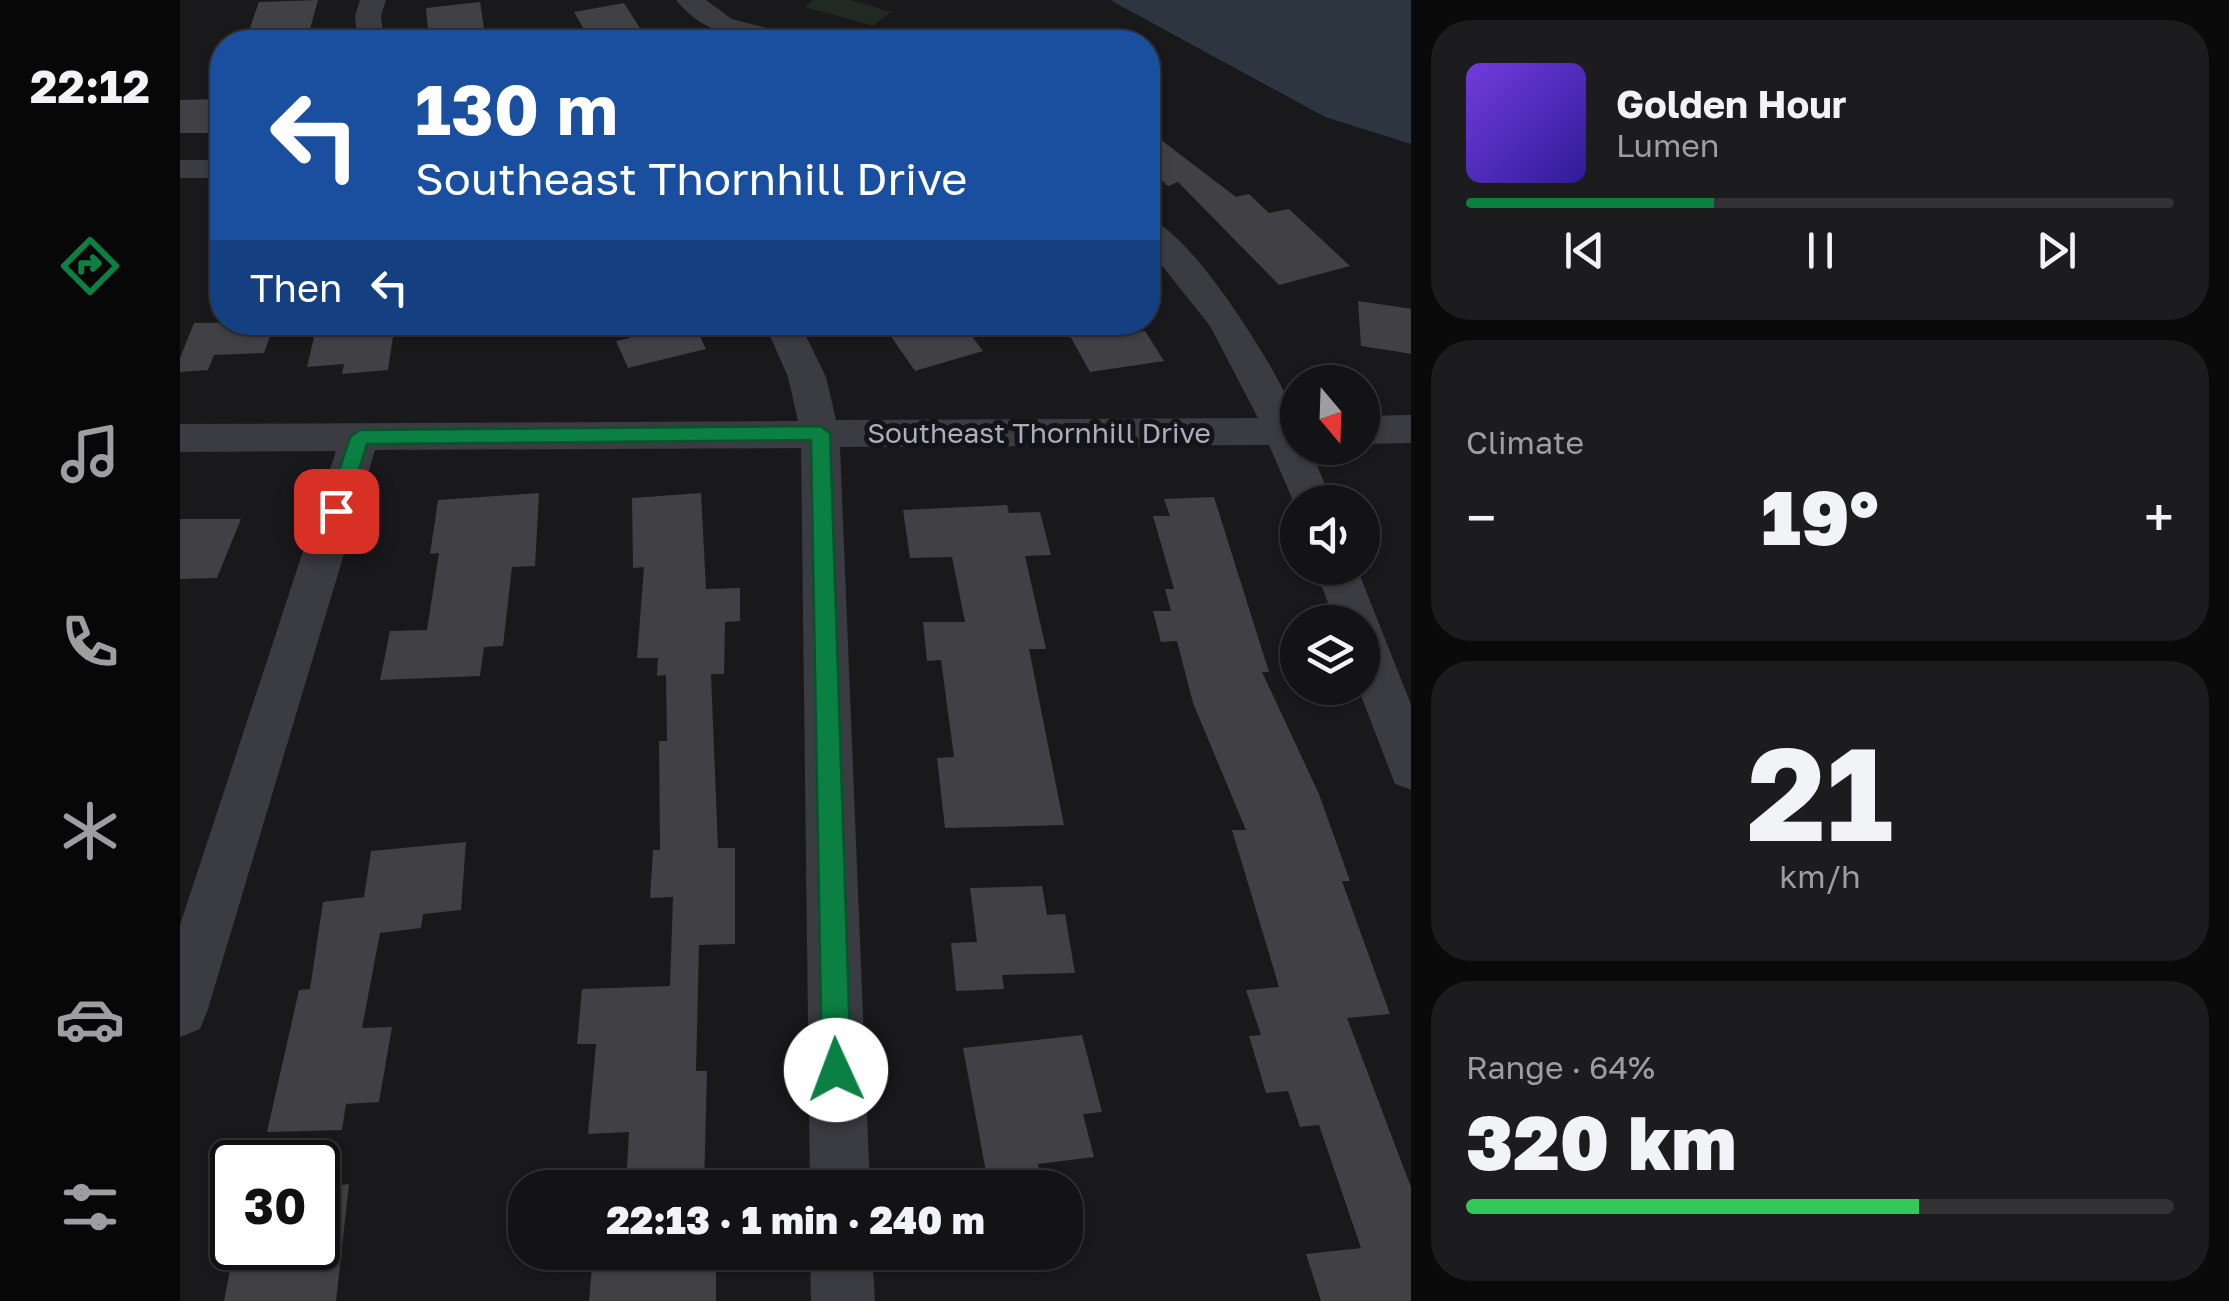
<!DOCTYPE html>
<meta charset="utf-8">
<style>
body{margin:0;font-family:"Golos Text",sans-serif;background:#1c1b1d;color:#f1f3f6;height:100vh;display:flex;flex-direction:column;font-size:38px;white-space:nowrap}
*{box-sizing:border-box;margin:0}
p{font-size:32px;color:#9d9ea0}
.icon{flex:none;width:55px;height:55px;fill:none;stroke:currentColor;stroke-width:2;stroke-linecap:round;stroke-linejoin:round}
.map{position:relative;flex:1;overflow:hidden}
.side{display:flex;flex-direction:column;gap:20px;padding:20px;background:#0a0a0b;width:818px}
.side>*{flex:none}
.banner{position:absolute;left:30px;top:30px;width:950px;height:305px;border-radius:40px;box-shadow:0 2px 8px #0004,0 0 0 2px #323234;background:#1a4fa0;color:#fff;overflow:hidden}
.needle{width:65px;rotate:161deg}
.controls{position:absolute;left:1100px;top:365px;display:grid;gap:20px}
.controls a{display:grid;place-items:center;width:100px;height:100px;border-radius:50%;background:#131214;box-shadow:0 2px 8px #0004,0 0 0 2px #323234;font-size:50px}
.speed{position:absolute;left:30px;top:1140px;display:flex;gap:20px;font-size:50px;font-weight:700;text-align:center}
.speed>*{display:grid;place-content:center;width:130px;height:130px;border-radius:50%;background:#131214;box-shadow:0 2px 8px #0004,0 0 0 2px #323234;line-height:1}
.speed .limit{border:5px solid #111;border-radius:15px;background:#fff;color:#111}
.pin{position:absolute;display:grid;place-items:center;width:85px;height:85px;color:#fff;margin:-42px;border-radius:20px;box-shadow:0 5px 15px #0006}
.me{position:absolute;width:110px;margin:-55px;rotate:358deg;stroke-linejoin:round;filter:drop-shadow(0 0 8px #0008)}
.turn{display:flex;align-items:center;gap:35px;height:210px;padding:0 40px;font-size:45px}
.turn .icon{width:130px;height:130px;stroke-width:2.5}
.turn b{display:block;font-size:70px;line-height:85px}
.then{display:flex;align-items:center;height:95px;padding:0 40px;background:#0003;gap:20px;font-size:38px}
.big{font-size:75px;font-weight:800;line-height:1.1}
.side .widget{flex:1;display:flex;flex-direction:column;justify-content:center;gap:15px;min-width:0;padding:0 35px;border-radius:40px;background:#1c1b1d}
.side .dial{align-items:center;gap:0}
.dial b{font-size:130px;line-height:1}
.song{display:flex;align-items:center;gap:30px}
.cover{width:120px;height:120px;border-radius:15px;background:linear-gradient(135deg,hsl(260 70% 55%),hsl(250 70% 35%))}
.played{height:10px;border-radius:5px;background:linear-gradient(90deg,#0b8043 35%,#323234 35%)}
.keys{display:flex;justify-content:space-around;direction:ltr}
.heat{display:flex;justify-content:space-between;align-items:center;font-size:55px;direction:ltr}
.charge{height:15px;border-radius:8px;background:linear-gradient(90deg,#34c759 64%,#323234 0)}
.trip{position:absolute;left:328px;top:1170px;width:575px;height:100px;border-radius:40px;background:#131214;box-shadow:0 2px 8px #0004,0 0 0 2px #323234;font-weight:800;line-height:100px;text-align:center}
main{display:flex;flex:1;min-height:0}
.tabs{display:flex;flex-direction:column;width:180px;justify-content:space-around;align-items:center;background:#080708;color:#9d9ea0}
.tabs .icon{width:70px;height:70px}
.tabs .active{color:#0b8043}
.tabs b{font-size:45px;color:#f1f3f6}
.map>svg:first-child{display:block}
.green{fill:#202922}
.water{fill:#2d3540}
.building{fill:#404045}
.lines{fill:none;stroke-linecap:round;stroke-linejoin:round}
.minor{fill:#3b3b42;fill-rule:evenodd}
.route{fill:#0b8043;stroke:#07532c;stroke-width:2.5}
.labels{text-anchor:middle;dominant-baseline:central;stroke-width:10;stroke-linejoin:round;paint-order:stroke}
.street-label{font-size:28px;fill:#aaadbb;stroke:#141316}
</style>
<main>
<nav class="tabs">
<b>22:12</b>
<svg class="icon active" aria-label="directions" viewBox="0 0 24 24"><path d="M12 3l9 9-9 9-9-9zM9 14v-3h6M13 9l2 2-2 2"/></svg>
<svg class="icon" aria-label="music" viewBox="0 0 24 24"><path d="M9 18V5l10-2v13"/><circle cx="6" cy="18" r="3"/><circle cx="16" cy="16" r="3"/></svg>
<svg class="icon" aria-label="phone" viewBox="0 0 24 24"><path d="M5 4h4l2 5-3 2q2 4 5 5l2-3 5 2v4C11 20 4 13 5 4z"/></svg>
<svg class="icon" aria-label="climate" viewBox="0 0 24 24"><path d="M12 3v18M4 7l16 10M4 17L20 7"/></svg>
<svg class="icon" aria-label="car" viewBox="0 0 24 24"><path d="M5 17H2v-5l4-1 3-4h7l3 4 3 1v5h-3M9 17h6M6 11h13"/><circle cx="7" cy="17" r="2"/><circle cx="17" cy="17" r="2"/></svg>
<svg class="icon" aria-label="filters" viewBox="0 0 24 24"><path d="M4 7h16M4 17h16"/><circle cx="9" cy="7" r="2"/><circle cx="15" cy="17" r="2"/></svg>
</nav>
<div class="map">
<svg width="1232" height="1301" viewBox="0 0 1232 1301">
<rect width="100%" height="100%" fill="#19181b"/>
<!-- green -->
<path class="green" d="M633,0H671L711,12L693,26L625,7Z"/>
<!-- water -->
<path class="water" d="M930,0H1231V144L1145,117Z"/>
<!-- building -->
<path class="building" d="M138,0L130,29L68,33L79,2Z
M300,2L306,42H249L246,8Z
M444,3L469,42H411L394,12Z
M42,99V113L32,133H0V100Z
M968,130L1056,197L1069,194L1089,213L1109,209L1170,266L1099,285L998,182L988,186L968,169Z
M1178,301L1232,309V354L1181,346Z
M95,322L84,353L34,355L28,370L0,372V358L14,323Z
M443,322H513L526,349L448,368L436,341L450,338Z
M701,322H781L803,351L735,371Z
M928,322L936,335L965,331L984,361L910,372L886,329Z
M215,323L208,370L162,374L164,364L127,367L134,337L154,336L155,327Z
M359,493L355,566L332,567L323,646L304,647L300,676L200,680L210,631L247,630L259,553L250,554L258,500Z
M521,493L526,589L560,588V621L545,622L544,674H531L538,848H555V944L519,945L516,1071H527L524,1188H446L449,1132L408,1134L416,1044H397L402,989L490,986L493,897L470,898L473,850H480L479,741H487L486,675L477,676L478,658H457L464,567L453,568L452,498Z
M1034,497L1089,672H1082L1139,794L1170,881H1162L1210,1014L1167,1018L1232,1190V1301H1141L1126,1254L1181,1248L1139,1125L1120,1127L1108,1091L1086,1093L1069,1036L1081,1035L1066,990L1099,987L1052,830H1066L1013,703L997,641L981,642L973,611H991L985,589H994L973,516H990L984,499Z
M827,505L829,513L860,512L871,555L845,556L866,649H849L884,825L765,828L757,758L774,757L761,660L747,661L743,622H785L772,557L730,558L723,510Z
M0,519H61L37,578L0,579Z
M286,842L281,910L243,914L241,928L200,933L182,1028L212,1027L199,1102L166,1104L162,1130L87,1132L119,990L130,989L143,902L184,897L191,851Z
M862,886L867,915L885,914L895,973L822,975L824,989L776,991L771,943L797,942L790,888Z
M902,1035L922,1112L903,1114L914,1157L858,1164L863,1183L809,1188L783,1048Z
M169,1184L156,1301H44L51,1265L79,1261L81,1248H138V1188Z
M442,1252H536V1301H409L413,1255Z"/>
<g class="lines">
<!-- minor -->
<path class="minor" d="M180,0H206L201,16L204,42H177L175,16Z
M496,0H526L552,19L618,36L622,42C577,45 526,38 496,0Z
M0,160H42V178H0Z
M968,219C1011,230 1100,374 1116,417C1119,425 1118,438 1118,448H1130L1152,502H1118V512L1089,445L660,447L690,1188H630L621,448L195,450L28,1009L20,1029L0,1037V925L156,451L0,452V424L618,421L608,377L584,322H619L646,377L656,420L1078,418L1030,326L968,248Z
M1232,415V443L1182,444V416Z
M1135,568H1177L1232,707V790L1215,784L1178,688H1182V622H1155Z
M630,1252H692L695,1301H631Z"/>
</g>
<!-- route -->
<path class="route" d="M640,426L650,433L671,1070L666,1080L656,1084L646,1080L642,1070L631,440L187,444L164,516H149L146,511L170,437L180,430Z"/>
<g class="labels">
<!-- street labels -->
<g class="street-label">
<text x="859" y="432">Southeast Thornhill Drive</text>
</g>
</g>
</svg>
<div class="controls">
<a><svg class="needle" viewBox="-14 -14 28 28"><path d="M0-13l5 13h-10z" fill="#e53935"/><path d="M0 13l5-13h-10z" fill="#9d9ea0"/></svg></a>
<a><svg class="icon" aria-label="sound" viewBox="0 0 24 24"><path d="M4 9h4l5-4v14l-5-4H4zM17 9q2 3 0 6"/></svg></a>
<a><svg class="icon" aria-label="layers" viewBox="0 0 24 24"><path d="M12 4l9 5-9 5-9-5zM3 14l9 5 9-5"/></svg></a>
</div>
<div class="speed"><div class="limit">30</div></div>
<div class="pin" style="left:156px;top:511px;background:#d93025"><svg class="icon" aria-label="arrive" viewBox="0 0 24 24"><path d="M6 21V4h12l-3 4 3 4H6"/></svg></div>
<svg class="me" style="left:656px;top:1070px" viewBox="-20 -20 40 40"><circle r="19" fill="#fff"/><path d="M0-13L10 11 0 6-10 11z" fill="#0b8043"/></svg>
<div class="trip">22:13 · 1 min · 240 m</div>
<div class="banner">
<div class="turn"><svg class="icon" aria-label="left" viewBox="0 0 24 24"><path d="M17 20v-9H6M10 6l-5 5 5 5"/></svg><div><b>130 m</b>Southeast Thornhill Drive</div></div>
<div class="then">Then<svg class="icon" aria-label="left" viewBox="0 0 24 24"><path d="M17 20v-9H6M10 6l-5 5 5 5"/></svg></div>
</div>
</div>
<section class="side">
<div class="widget">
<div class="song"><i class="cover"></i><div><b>Golden Hour</b><p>Lumen</p></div></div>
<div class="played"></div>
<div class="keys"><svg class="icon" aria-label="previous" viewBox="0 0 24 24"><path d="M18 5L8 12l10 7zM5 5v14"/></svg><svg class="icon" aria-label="pause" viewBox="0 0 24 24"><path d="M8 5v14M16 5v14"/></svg><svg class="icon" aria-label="next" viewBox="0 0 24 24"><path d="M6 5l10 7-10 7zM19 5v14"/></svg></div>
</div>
<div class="widget"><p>Climate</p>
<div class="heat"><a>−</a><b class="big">19°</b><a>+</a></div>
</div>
<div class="widget dial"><b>21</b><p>km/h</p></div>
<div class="widget"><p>Range · 64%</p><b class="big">320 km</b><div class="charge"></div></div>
</section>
</main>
